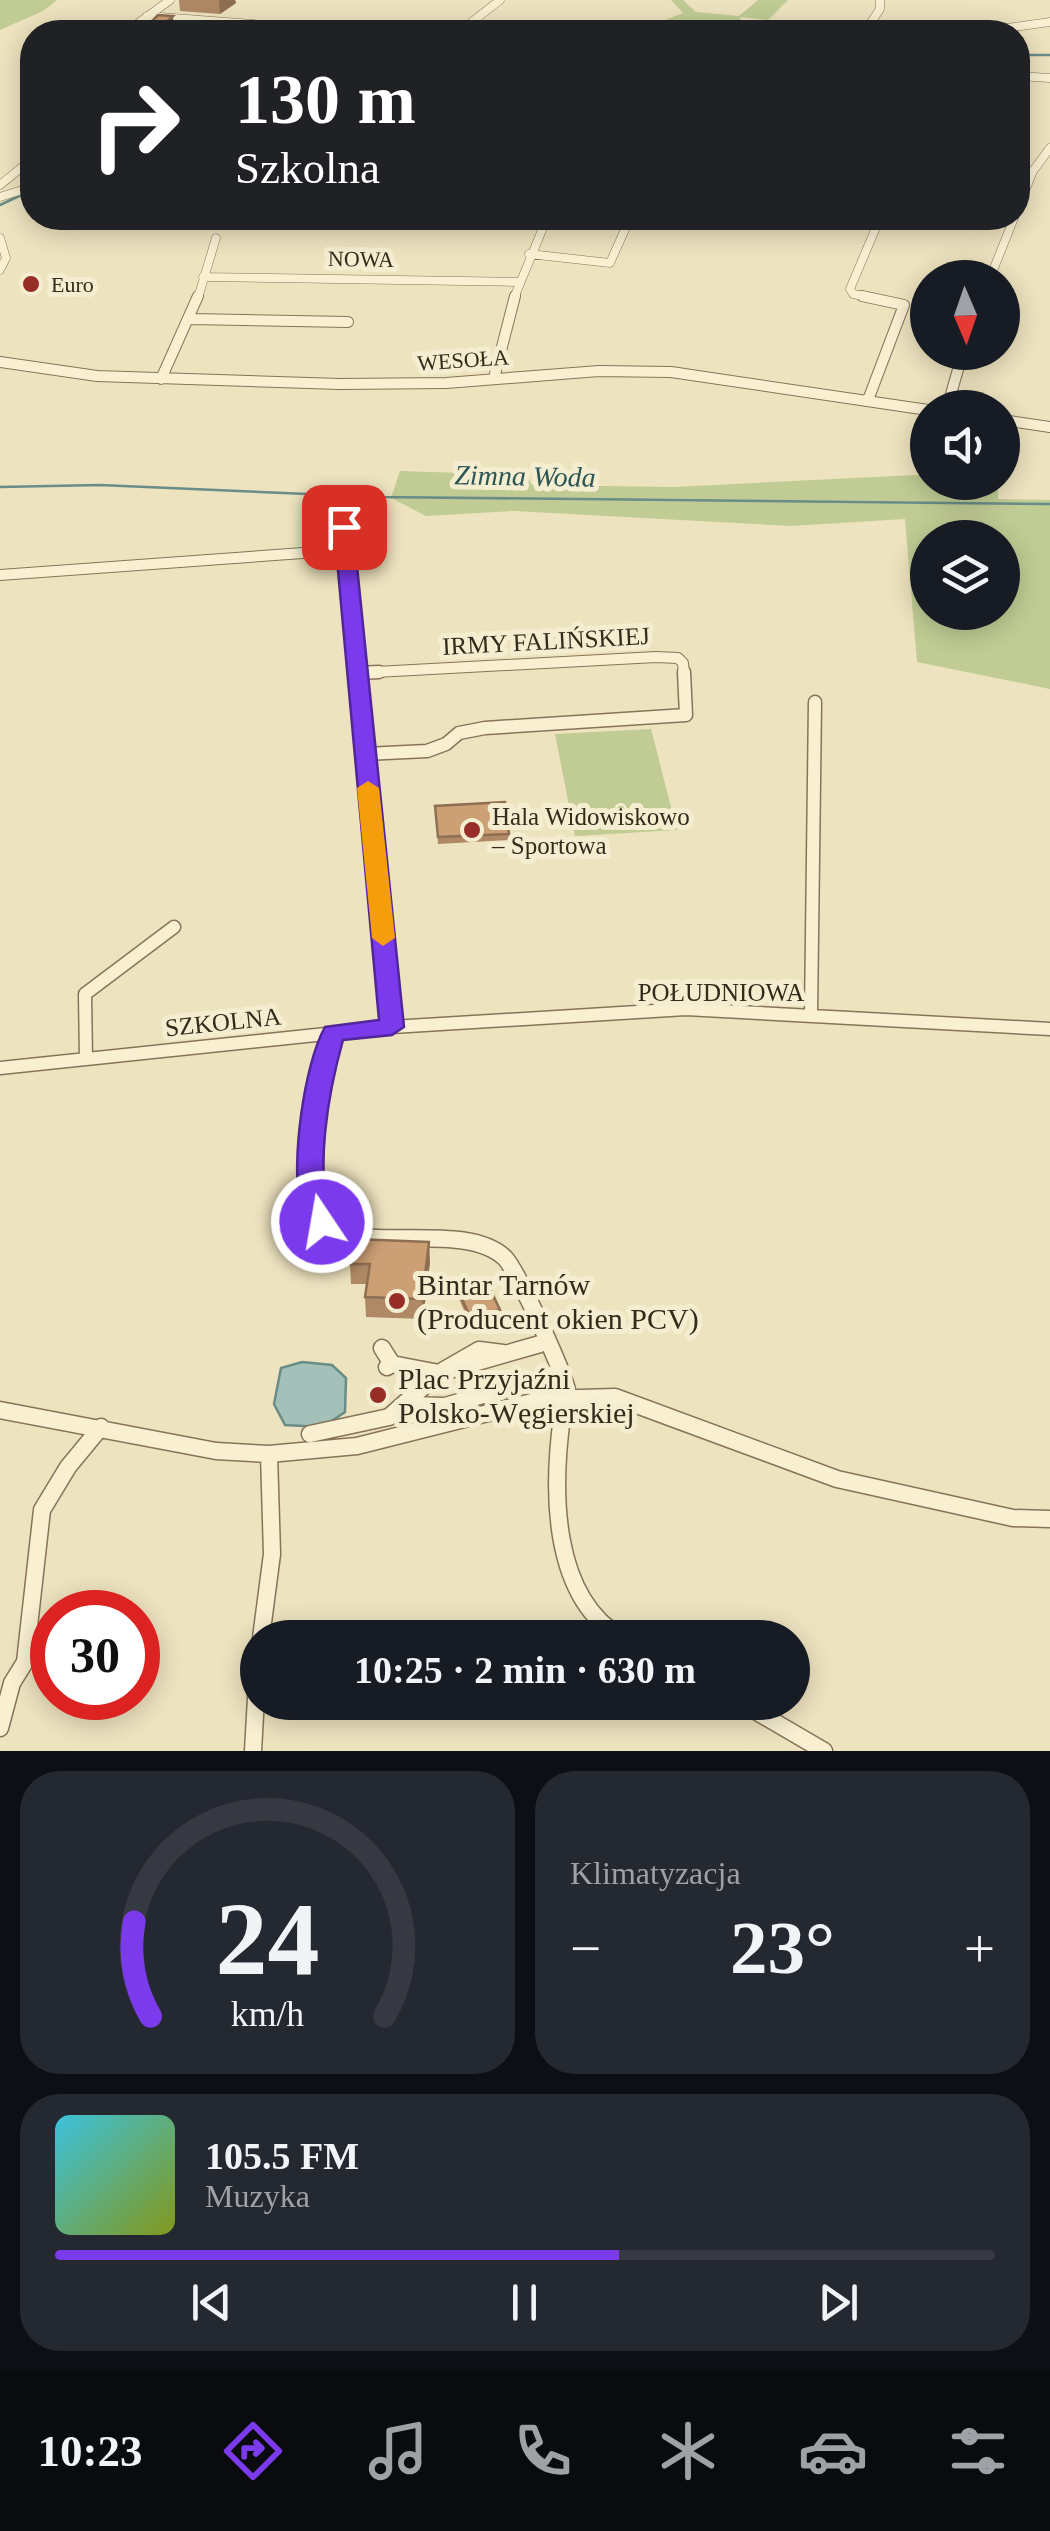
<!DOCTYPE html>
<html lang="pl">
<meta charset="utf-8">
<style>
body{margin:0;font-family:Georgia,serif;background:#242831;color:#f1f3f6;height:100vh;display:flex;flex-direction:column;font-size:38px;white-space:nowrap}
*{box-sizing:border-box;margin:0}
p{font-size:32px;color:#9ea1a6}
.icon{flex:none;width:55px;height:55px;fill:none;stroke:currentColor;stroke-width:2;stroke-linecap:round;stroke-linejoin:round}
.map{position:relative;height:1751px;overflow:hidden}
.panel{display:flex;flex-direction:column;gap:20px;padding:20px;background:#0d0f14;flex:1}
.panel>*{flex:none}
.banner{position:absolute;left:20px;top:20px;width:1010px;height:210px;border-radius:40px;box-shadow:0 5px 25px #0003;background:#202124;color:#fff;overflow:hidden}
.needle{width:65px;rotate:178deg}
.buttons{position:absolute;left:910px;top:260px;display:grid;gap:20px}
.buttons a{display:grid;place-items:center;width:110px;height:110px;border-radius:50%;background:#171b24;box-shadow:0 5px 25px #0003;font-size:50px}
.speed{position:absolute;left:30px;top:1590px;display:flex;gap:20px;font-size:50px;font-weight:700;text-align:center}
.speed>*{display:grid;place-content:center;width:130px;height:130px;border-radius:50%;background:#171b24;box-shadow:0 5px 25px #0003;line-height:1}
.speed .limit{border:15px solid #d22;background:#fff;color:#111}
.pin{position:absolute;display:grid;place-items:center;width:85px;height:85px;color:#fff;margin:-42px;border-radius:20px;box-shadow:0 5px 15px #0006}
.me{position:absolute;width:110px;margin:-55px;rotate:348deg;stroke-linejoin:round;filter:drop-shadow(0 0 8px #0008)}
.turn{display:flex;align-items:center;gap:35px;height:210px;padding:0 50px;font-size:45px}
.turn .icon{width:130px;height:130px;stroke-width:2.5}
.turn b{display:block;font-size:70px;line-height:85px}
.big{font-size:75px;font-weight:800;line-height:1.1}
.panel .widget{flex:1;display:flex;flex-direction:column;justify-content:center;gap:15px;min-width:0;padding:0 35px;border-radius:40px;background:#242831}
.panel .dial{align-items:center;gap:0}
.dial svg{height:260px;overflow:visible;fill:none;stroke:#363941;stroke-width:7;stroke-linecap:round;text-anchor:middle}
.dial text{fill:#f1f3f6;stroke:none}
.song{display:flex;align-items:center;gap:30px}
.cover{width:120px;height:120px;border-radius:15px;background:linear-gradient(135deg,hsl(190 70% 55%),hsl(70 70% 35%))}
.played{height:10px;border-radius:5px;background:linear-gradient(90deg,#7c3aed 60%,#363941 60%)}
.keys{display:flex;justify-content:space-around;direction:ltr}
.heat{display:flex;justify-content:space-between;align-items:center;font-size:55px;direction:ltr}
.panel .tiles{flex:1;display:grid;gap:20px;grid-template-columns:1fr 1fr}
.widget:last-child{grid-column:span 2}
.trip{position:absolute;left:240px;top:1620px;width:570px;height:100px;border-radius:50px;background:#171b24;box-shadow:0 5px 25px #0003;font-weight:800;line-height:100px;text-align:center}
.tab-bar{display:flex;height:160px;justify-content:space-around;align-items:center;background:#090b0e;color:#9ea1a6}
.tab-bar .icon{width:70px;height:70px}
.tab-bar .on{color:#7c3aed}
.tab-bar b{font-size:45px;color:#f1f3f6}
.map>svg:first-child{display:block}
.green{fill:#c1cc94;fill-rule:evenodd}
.water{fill:#a3c0b9;stroke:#6a8d87;stroke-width:2.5}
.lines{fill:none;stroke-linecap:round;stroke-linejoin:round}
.stream{stroke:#6a8d87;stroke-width:2.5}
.minor-far3-casing{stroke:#877458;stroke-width:9}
.minor-far2-casing{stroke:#877458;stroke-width:12}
.minor-far1-casing{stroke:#877458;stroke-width:15}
.minor-casing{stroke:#877458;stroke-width:19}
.minor-far3{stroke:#f9f0d2;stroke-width:8}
.minor-far2{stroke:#f9f0d2;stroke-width:10}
.minor-far1{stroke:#f9f0d2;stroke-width:12}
.minor{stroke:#f9f0d2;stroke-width:16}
.wall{fill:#af8965}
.shaded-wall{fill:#8f6f52}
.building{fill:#cc9f75;stroke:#8f6f52;stroke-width:2.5}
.route{fill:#7c3aed;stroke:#51269a;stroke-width:2.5}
.slow{fill:#f59e0b}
.poi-dot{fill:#962e27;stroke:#f5edcf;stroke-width:4}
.labels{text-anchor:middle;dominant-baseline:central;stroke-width:10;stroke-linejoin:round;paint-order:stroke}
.far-street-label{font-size:22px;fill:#362a1c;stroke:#f5edcf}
.far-poi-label{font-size:22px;fill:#362a1c;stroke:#f5edcf;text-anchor:start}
.street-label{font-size:25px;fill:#362a1c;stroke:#f5edcf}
.poi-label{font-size:25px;fill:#362a1c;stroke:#f5edcf;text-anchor:start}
.water-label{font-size:28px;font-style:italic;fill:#2b5656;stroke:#f5edcf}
.near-poi-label{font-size:30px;fill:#362a1c;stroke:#f5edcf;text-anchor:start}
</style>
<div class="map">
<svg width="1050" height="1751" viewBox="0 0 1050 1751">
<rect width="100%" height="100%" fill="#eee3bf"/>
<!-- green -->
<path class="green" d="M0,0H57L43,11L0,30Z
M671,0H683L696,12L739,16L758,0H788L768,20L740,17L745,32H684L677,21L667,28L648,27L683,13Z
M400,471L526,475L532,485L674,487L914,475H927L928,482L998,483V499L1050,500V689L917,662L905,519L791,526L514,511L426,516L391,498ZM928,538H1002V612H928Z
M651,729L677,830L575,836L555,734Z"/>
<!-- water -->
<path class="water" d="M302,1362L332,1365L346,1378L345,1412L323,1427L285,1425L274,1404L281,1368Z"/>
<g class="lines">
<!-- stream -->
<path class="stream" d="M1018,55H1050
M0,205L32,190
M0,487L100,485L378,497L1050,504"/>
<!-- minor-far3 casing -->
<g class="minor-far3-casing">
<path id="minor-far3" d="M880,0V9L868,27L883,32
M147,16L355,32
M126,32L170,0
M459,32L500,0
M978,32L1050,22
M1018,76L1050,78
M0,185L32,159
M0,197L32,187
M1018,208L1033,171L1050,148
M0,238L6,258L0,270
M529,254L610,263L630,218
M203,277L518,282
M990,278L1014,218
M198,298L216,238
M514,298L547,218
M873,298L853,294L850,289L880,218"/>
</g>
<!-- minor-far2 casing -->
<g class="minor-far2-casing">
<path id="minor-far2" d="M862,296L904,305L868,400
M191,319L348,322
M0,362L97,376L340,384L446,383L599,371L671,372L928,410
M494,378L515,296
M161,379L198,296
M947,408L963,352
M1002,420L1050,427
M344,527L358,674
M0,575L345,550
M357,673L656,657L678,658L683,663L684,674"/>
</g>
<!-- minor-far1 casing -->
<g class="minor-far1-casing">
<path id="minor-far1" d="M358,672L392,1027
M357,673L379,672
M365,754L427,751L446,744L459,733L485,728L686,715L684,672
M811,1014L815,702
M86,1059L85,994L174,927
M0,1068L392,1027L686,1009L1050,1029
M311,1150L317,1100L333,1033"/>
</g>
<!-- minor casing -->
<g class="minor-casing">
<path id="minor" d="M311,1148L316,1216C324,1221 333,1228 342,1232C383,1248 470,1224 505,1258C516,1269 569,1381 568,1396C568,1403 563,1410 562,1417C552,1490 551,1597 622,1638
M382,1348L392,1364
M387,1367L392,1364L439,1373L479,1350L503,1353
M407,1405L445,1406L555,1374
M0,1410L216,1451L269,1454L357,1446L544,1399L615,1397L837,1479L1013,1518L1050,1519
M310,1434L389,1417L439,1373L540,1344
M261,1638L272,1554L269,1454
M740,1702L824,1751
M0,1728L12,1683L25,1662L42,1510L68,1467L101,1427
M253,1751L258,1663"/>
</g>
<!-- minor-far3 -->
<use href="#minor-far3" class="minor-far3"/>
<!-- minor-far2 -->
<use href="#minor-far2" class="minor-far2"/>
<!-- minor-far1 -->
<use href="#minor-far1" class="minor-far1"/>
<!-- minor -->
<use href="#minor" class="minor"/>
</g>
<!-- wall -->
<path class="wall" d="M179,0H235L236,3L220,14L180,11Z
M148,25L174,26L166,32H148Z
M435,806L509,834V840L438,844Z
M430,1262L423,1319L366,1317L365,1297L367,1284H351L350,1264Z
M456,1285L500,1316L470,1324L456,1292Z"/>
<!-- shaded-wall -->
<path class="shaded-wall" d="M219,0H235L236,3L220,14Z
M173,16L174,26L166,32H163L162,26Z
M429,1242L430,1262L423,1319L422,1299Z
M500,1310V1316L470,1324V1317Z"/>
<!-- building -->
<path class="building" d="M158,15L173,16L162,26L148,25Z
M505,802L509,834L438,837L435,806Z
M354,1239L429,1242L422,1299L365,1297L370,1264H350Z
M485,1278L500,1310L470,1317L456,1285Z"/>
<!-- route -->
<path class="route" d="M344,521L353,527L404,1027L392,1035L343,1040C330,1086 311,1179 335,1222L331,1228H313C309,1222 303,1215 301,1208C290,1166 304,1064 325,1027L379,1020L334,527Z"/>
<!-- slow -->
<path class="slow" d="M368,781L379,788L395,938L383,946L372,938L357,788Z"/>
<!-- markers -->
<g class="poi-dot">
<circle cx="31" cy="284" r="10"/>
<circle cx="472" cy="830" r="10"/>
<circle cx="397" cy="1301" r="10"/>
<circle cx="378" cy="1395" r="10"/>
</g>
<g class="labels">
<!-- far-street labels -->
<g class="far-street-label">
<text transform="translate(361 259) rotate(1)">NOWA</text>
<text transform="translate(463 360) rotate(-4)">WESOŁA</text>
</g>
<!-- far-poi labels -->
<g class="far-poi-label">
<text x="51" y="284">Euro</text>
</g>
<!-- street labels -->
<g class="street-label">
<text transform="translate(546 641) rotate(-3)">IRMY FALIŃSKIEJ</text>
<text x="721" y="992">POŁUDNIOWA</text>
<text transform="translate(223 1022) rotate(-6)">SZKOLNA</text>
</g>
<!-- poi labels -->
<g class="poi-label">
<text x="492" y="816">Hala Widowiskowo<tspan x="492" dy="29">– Sportowa</tspan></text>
</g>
<!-- water labels -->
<g class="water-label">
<text transform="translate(525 476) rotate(1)">Zimna Woda</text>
</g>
<!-- near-poi labels -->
<g class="near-poi-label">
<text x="417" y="1284">Bintar Tarnów<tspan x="417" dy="34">(Producent okien PCV)</tspan></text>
<text x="398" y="1378">Plac Przyjaźni<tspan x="398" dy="34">Polsko-Węgierskiej</tspan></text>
</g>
</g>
</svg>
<div class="buttons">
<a><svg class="needle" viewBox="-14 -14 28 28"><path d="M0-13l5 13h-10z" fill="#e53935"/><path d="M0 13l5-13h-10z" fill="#9ea1a6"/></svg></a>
<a><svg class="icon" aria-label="sound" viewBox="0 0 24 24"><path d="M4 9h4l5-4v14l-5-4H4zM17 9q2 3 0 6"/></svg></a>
<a><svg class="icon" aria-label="layers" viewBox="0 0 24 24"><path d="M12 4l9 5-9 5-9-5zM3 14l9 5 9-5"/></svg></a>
</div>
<div class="speed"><div class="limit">30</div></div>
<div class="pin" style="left:344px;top:527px;background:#d93025"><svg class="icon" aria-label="arrive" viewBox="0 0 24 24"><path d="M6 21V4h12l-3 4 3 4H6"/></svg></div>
<svg class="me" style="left:322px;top:1222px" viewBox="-20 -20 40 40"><circle r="17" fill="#7c3aed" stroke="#fff" stroke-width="3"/><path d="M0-11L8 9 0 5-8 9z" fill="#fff"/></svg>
<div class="trip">10:25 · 2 min · 630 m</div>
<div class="banner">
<div class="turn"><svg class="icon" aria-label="right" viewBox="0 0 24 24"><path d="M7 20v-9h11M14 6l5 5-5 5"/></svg><div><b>130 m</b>Szkolna</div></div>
</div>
</div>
<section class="panel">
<div class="tiles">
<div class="widget dial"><svg viewBox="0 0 100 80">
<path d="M14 69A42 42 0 1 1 86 69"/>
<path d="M14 69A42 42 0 0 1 9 40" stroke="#7c3aed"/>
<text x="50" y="56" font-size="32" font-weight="700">24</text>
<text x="50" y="72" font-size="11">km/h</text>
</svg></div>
<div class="widget"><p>Klimatyzacja</p>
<div class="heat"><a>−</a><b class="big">23°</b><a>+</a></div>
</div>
<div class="widget">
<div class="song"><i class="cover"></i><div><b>105.5 FM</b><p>Muzyka</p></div></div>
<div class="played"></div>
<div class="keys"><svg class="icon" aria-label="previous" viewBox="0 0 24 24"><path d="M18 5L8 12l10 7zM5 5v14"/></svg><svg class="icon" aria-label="pause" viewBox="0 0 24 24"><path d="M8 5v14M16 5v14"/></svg><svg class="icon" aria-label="next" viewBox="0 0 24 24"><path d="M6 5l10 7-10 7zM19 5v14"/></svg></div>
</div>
</div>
</section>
<nav class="tab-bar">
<b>10:23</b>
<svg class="icon on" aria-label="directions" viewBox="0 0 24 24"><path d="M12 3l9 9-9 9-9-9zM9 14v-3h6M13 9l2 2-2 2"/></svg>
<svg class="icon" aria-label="music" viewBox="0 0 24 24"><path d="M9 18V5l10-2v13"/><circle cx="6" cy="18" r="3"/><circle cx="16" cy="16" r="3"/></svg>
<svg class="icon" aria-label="phone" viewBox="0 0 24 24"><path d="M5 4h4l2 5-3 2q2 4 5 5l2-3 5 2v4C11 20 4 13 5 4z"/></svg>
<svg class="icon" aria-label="climate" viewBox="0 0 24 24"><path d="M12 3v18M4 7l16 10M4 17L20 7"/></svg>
<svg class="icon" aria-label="car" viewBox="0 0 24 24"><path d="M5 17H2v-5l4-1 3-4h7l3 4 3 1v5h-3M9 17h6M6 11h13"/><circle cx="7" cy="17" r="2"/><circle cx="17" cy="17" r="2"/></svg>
<svg class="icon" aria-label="filters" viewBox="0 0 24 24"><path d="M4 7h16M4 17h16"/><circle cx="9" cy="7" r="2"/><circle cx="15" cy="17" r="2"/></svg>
</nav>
